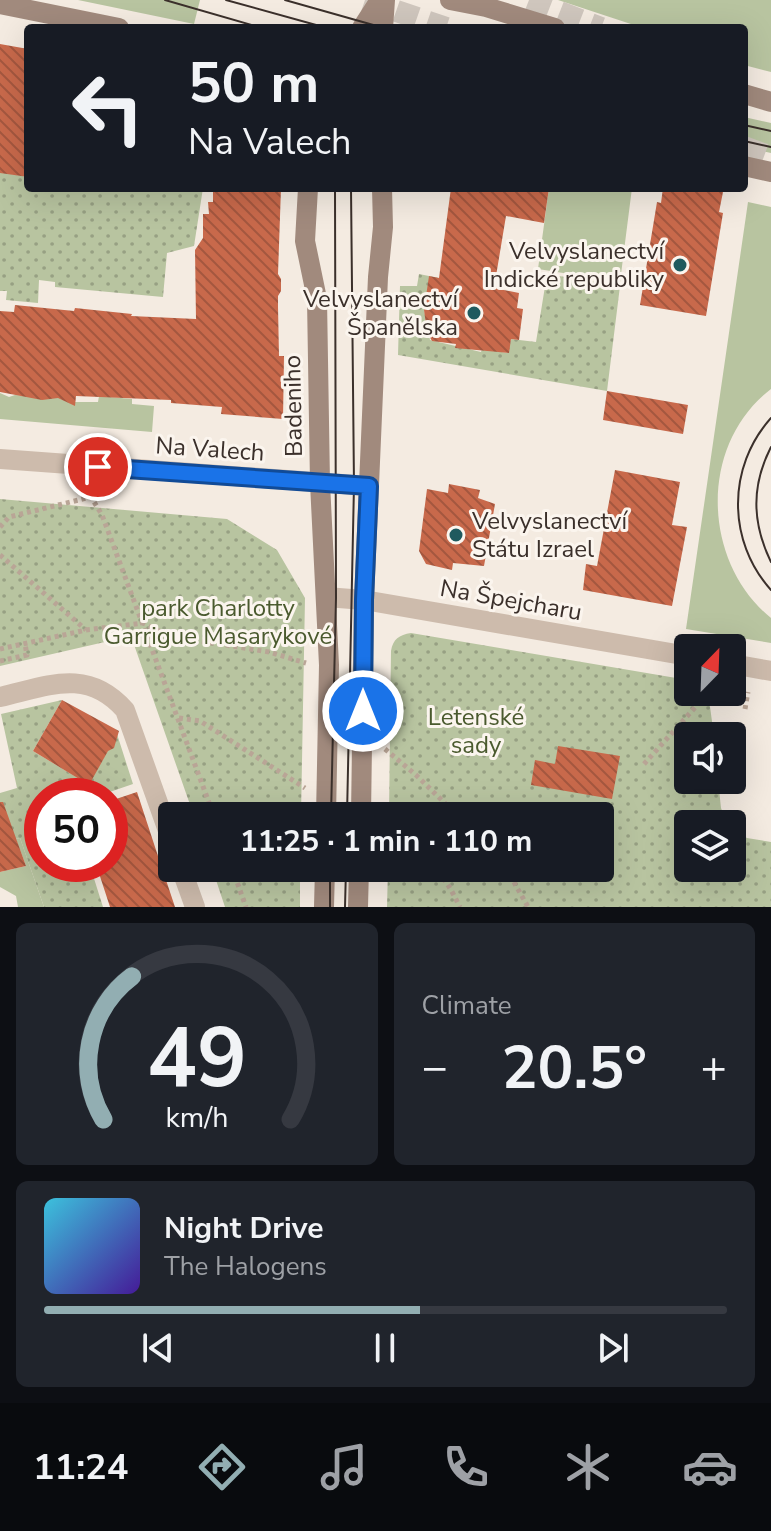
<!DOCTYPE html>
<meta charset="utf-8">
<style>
body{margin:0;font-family:"Nunito Sans",sans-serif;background:#20242c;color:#f1f3f6;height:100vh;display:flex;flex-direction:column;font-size:30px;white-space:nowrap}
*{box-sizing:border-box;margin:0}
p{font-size:26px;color:#9ea1a6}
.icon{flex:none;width:44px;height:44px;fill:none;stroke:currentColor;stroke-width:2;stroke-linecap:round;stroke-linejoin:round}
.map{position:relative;height:907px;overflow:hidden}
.drawer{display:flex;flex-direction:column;gap:16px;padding:16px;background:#0d0f14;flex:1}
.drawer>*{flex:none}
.hud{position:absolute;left:24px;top:24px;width:724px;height:168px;border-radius:8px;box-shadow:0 8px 32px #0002;background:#171b24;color:#f1f3f6;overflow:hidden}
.needle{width:52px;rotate:23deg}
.tools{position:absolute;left:674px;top:634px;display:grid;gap:16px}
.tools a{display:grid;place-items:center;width:72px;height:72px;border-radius:8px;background:#171b24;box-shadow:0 8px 32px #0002;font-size:40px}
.speed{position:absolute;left:24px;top:778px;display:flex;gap:16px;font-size:40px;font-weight:700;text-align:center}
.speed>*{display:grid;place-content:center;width:104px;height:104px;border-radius:50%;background:#171b24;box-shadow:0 8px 32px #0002;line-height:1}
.speed .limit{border:12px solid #d22;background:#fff;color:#111}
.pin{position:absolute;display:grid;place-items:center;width:68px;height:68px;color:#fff;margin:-34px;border:4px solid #fff;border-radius:50%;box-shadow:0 2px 8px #0007}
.me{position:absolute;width:88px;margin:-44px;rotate:0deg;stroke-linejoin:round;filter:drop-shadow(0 0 6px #0008)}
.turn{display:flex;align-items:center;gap:28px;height:168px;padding:0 32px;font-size:36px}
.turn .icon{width:104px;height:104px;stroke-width:2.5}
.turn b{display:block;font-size:56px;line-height:68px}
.big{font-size:60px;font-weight:700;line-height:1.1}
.drawer .tile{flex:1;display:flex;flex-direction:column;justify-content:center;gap:12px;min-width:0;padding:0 28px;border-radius:12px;background:#20242c}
.drawer .dial{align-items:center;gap:0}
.dial svg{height:208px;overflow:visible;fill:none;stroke:#363941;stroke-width:7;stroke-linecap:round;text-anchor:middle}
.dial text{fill:#f1f3f6;stroke:none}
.song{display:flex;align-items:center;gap:24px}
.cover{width:96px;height:96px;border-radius:12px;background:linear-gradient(135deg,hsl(190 70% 55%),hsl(260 70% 35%))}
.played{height:8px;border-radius:4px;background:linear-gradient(90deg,#92aeb2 55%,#363941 55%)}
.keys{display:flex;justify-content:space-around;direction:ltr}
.heat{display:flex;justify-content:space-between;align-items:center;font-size:44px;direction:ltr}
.drawer .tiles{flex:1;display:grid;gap:16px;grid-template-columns:1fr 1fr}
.tile:last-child{grid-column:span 2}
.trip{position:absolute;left:158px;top:802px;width:456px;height:80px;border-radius:8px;background:#171b24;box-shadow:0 8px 32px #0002;font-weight:700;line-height:80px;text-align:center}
.tabs{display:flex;height:128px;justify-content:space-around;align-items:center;background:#090b0e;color:#9ea1a6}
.tabs .icon{width:56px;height:56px}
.tabs .current{color:#92aeb2}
.tabs b{font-size:36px;color:#f1f3f6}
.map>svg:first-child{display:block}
.grass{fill:#b8c4a0}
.park{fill:url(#park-dots)}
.building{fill:url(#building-back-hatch)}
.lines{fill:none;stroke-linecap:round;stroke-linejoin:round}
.trunk-tunnel{stroke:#cfc6bd;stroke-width:22;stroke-dasharray:22 11;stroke-linecap:butt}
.path{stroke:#b9a596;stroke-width:5;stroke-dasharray:4 4;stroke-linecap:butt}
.minor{stroke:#cdbbac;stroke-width:20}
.secondary{stroke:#a18a7d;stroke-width:20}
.tram{stroke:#3b302b;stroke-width:2}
.route-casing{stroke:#114b97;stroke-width:20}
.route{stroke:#1a73e8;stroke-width:14}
.poi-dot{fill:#1f5a5e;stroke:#fbf5ee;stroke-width:3}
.labels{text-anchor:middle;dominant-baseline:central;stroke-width:6;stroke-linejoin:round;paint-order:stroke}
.poi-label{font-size:24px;fill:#3b302b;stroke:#fbf5ee;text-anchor:end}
.street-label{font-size:24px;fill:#3b302b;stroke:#fbf5ee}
.park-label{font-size:24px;fill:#4a5a2e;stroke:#fbf5ee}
</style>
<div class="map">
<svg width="771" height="907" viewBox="0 0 771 907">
<defs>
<pattern id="park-dots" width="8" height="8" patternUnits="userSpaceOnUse" patternTransform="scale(2)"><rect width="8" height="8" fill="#b8c4a0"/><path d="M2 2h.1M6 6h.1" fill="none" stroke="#97a083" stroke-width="1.8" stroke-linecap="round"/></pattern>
<pattern id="building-back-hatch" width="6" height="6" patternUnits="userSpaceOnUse" patternTransform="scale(2)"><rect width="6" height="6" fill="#c8694b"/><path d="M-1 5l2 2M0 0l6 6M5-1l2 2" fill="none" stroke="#a4573f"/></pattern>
</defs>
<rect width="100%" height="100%" fill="#f4ebe1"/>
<!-- grass -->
<path class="grass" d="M78,0H200L194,24Z
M558,0H771V72L744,65V28H643Z
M744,117L771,123V153L744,147Z
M549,188H632L620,282L538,269Z
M748,202L771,207V389C698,445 702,562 771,618V643L686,629Z
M0,393L9,397L15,395L60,398L67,402H98L99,396L132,399V404L154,406L152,432L0,419Z
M20,838L44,907H18L16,896L0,887V872L26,866L16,839L0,842Z"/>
<!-- park -->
<path class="park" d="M0,172L28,177V188H97L113,191L114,188H203L194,246L167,253L163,297L55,287V282L39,280L38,303L6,300L7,291H0Z
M419,274L439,278L424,310L430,340L481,352L482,349L508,353L511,339L536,342L547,274L620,286L607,391L398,355L400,286H417Z
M0,499L227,519L277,550L305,598L301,816H194L131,636L0,666Z
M411,633L688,680V692H708L714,736H688V780H718L721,808L727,824H688V868H732V830L747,838L771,842V907H387L388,868H600V816H389L391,651C393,639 399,635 411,633Z
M62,700L33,751L81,780L92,778L117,734L133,784L98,796H42V864H86L88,869H91L103,907H44L20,838L0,842V793L17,788L1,714Z
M212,868H300V907H225Z"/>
<!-- building -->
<path class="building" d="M0,44L28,49V177L0,173Z
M213,188H281L278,274L281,279V291L278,296V307L279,356H284L283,419L221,414L222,407L171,403V400L76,396L75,406L58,398L42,400L0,392V311L14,312L15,305L74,311L75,308L132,314L131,316L196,319L195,250L203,238V214H209L208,202H213Z
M451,188H549L544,223L506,216L494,288L519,293L517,308L523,309L519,340L511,339L509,353L455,348L456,344L432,341L427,332L424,310L429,276L439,278Z
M663,188H701L723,192L719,212L723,213L706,316L640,305L657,202L661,203Z
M607,391L688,405L683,434L603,420Z
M615,470L680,482L672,525L687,527L672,606L583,590L586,564L597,566Z
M449,484L480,490L478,498L495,504L484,566L453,563L452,570L426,564L419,551L427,489L448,493Z
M62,700L119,731L114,748L108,751L89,785L33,751Z
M558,746L620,756L612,799L531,785L535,760L555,764Z
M137,792L155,847L175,907H110L96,864H110V801Z
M0,802H3L26,866L0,872Z"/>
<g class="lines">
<!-- trunk-tunnel -->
<path class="trunk-tunnel" d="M365,0L446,28
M529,0L601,28
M744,147L771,157"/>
<!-- path -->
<path class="path" d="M0,527L9,517L91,497L102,515L214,816
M0,555L86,630
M0,649L86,630L143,623L169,636L269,652L306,663
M0,661L27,655L25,644
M745,709L748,692
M179,718L200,721L305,788
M385,749L416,775L458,816
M644,764L709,692
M232,868L246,907
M431,868C446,877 452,892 460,907
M506,868L528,907
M439,873L488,868"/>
<!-- minor -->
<path class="minor" d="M0,459L369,486
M326,597L364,600L688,656
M732,664L771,671
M0,697C48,686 87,667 125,710L172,842
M181,868L195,907"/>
<!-- secondary -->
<path class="secondary" d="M450,0L486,7L555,28
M0,4L119,28
M362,28L380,0
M383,28L385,0
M744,94L771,102
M744,166L771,172
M308,188L305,241L317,299L320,483L329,665L326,816
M361,816L364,600L378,277L383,227L382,188
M324,907L325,868
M358,907L359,868"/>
<!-- tram -->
<path class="tram" d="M165,0L262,28
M226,0L327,28
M285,0L384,28
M744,125L771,131
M744,141L771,147
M771,418C727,467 727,541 771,590
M771,447C751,486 752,523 771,562
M331,816L336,598L335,188
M347,816L354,485L351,188
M330,907V868
M345,907L346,868"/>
</g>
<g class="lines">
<!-- route casing -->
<g class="route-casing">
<path id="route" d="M98,467L369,486L364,600L363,711"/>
</g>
<!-- route -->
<use href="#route" class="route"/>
</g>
<!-- markers -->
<g class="poi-dot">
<circle cx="680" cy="265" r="8"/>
<circle cx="474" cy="313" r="8"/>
<circle cx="456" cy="535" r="8"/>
</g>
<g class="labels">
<!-- poi labels -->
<g class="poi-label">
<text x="664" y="251">Velvyslanectví<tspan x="664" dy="28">Indické republiky</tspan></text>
<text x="458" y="299">Velvyslanectví<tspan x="458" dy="28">Španělska</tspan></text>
<text x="472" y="521" text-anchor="start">Velvyslanectví<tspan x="472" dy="28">Státu Izrael</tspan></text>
</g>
<!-- street labels -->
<g class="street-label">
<text transform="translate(293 406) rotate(-91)">Badeniho</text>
<text transform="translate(210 449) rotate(4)">Na Valech</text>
<text transform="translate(511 600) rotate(10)">Na Špejcharu</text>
</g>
<!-- park labels -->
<g class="park-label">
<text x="218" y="608">park Charlotty<tspan x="218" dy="28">Garrigue Masarykové</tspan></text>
<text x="476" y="717">Letenské<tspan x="476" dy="28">sady</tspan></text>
</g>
</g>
</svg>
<div class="tools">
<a><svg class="needle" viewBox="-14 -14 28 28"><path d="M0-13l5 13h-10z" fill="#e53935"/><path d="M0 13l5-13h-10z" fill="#9ea1a6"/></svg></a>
<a><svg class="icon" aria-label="sound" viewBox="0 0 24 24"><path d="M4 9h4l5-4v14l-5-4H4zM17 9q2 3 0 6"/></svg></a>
<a><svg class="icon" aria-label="layers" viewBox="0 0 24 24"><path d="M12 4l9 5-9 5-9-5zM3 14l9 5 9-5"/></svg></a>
</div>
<div class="speed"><div class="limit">50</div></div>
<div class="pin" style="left:98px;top:467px;background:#d93025"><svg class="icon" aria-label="arrive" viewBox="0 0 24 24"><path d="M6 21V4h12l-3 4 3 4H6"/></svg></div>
<svg class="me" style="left:363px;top:711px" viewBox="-20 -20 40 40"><circle r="17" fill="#1a73e8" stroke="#fff" stroke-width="3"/><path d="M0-11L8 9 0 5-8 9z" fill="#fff"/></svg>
<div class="trip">11:25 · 1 min · 110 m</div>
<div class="hud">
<div class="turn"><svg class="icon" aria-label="left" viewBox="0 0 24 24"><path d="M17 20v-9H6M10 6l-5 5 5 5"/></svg><div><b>50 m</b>Na Valech</div></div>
</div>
</div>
<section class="drawer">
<div class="tiles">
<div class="tile dial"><svg viewBox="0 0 100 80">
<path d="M14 69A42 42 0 1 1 86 69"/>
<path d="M14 69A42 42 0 0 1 25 14" stroke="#92aeb2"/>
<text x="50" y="56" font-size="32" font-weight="700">49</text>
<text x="50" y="72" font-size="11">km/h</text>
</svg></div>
<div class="tile"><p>Climate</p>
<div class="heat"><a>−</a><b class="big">20.5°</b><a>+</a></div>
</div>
<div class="tile">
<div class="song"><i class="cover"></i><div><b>Night Drive</b><p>The Halogens</p></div></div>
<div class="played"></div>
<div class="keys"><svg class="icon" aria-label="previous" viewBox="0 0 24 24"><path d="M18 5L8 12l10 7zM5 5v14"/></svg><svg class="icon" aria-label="pause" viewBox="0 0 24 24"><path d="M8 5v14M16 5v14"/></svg><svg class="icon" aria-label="next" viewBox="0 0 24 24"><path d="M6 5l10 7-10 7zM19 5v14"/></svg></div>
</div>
</div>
</section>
<nav class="tabs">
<b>11:24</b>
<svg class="icon current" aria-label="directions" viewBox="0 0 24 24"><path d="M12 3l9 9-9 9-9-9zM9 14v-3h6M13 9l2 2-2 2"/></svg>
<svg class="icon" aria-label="music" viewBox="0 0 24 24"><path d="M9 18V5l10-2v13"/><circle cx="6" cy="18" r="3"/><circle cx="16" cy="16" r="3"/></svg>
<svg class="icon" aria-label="phone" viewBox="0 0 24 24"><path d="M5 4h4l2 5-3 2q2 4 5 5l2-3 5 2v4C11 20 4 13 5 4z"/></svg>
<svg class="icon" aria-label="climate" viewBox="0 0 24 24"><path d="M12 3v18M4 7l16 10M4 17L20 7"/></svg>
<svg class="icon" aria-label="car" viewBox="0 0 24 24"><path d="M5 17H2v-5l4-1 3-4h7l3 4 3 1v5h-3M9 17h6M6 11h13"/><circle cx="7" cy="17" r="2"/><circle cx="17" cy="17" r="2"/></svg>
</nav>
